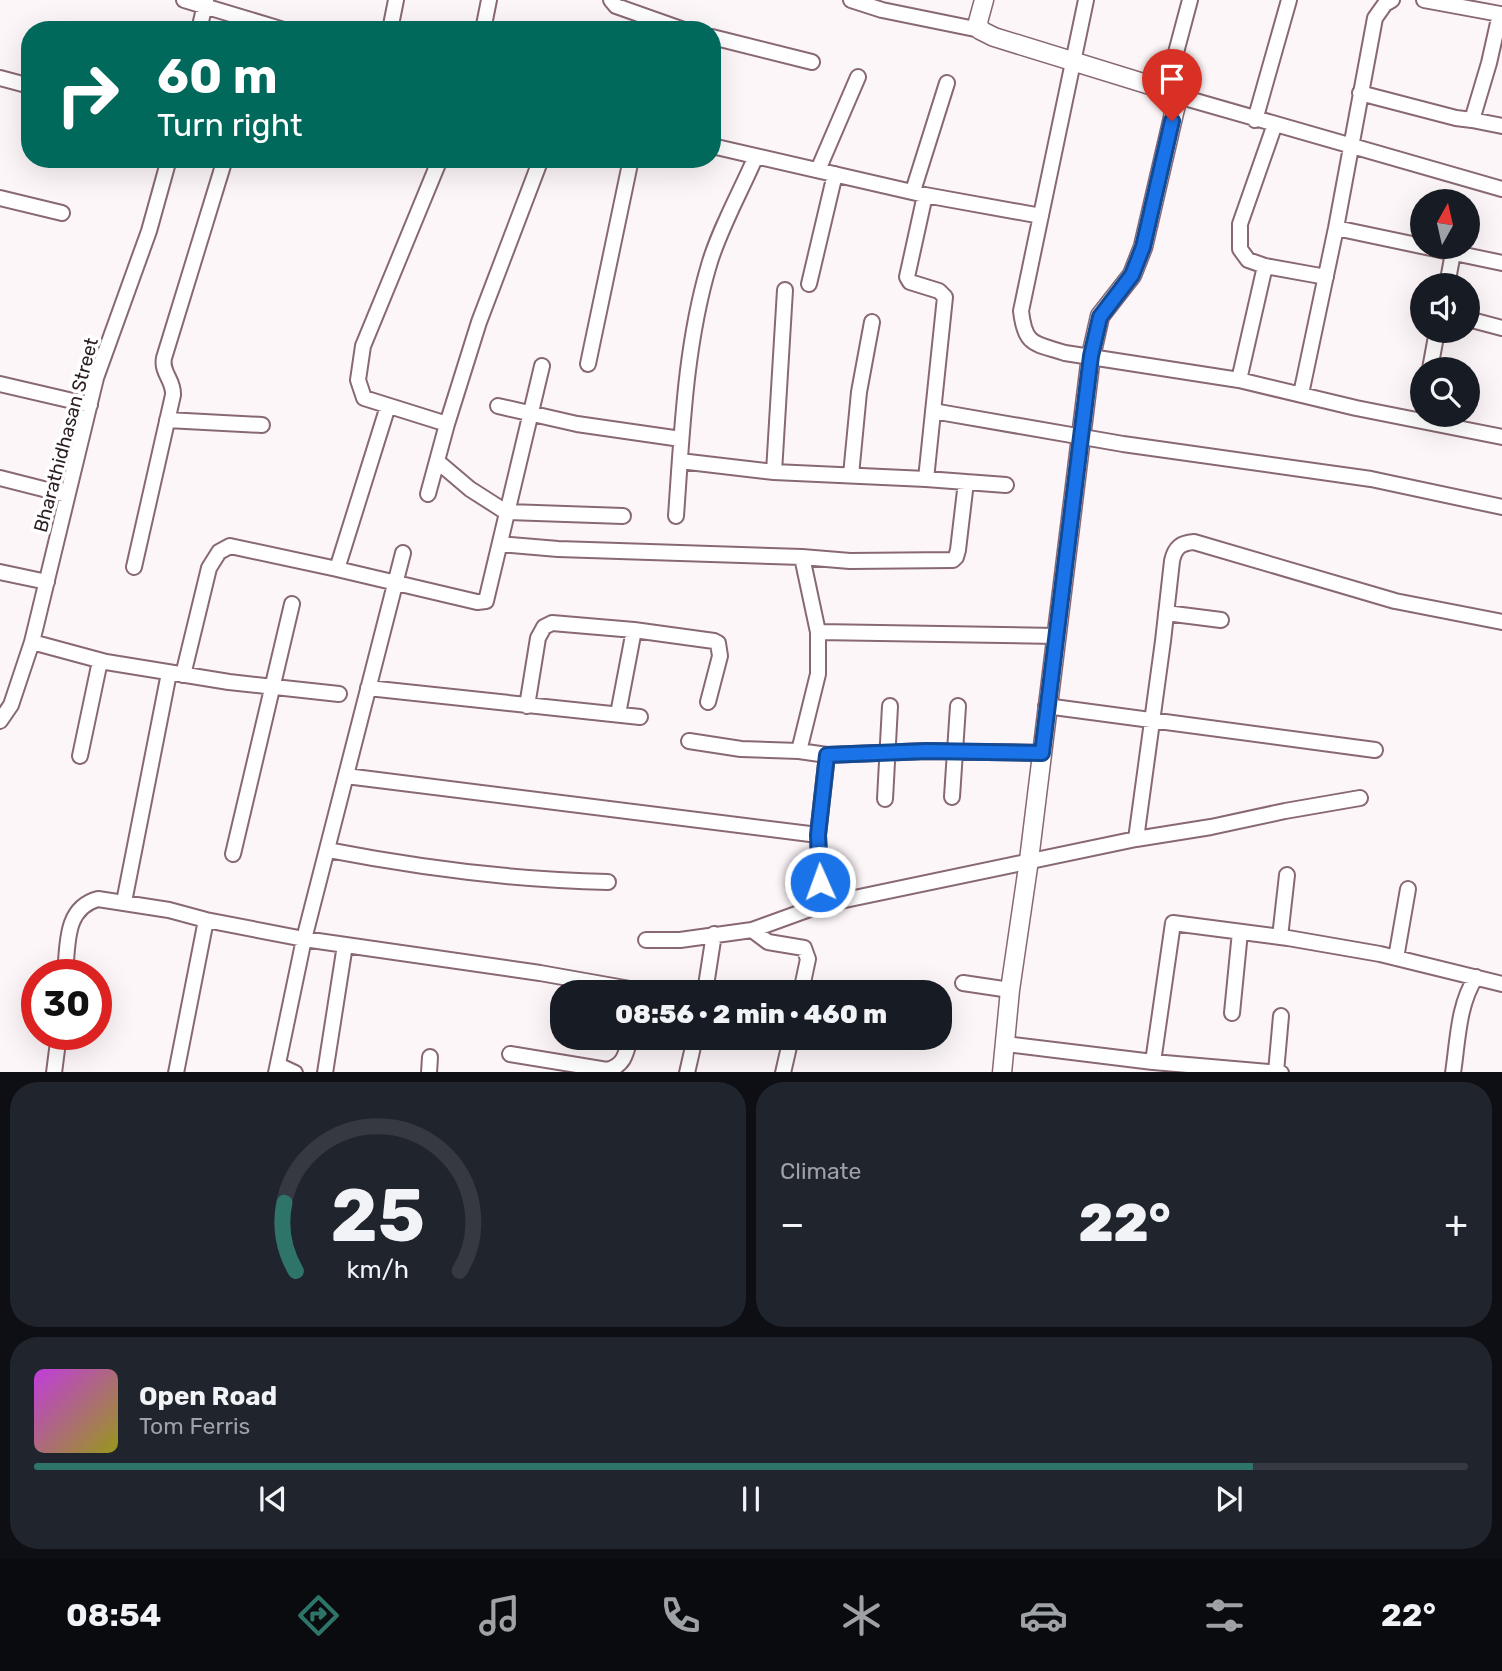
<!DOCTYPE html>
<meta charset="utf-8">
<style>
body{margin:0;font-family:Rubik,sans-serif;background:#20242c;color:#f1f3f6;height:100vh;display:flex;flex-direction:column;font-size:26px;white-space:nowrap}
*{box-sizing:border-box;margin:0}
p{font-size:23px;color:#9ea1a6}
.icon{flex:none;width:38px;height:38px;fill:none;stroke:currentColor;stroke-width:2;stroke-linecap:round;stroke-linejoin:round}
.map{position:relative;height:1072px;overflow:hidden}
.panel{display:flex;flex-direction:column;gap:10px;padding:10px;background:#0d0f14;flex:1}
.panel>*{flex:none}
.top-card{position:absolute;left:21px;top:21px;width:700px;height:147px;border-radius:28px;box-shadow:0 7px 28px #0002;background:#00695c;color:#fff;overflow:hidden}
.needle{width:46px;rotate:8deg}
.tools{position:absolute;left:1410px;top:189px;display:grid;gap:14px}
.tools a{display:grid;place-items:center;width:70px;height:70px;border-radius:50%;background:#171b24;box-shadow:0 7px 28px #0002;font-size:35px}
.speed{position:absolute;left:21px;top:959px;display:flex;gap:14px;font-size:35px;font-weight:700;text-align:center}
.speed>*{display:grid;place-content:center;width:91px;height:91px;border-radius:50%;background:#171b24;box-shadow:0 7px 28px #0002;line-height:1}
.speed .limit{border:10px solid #d22;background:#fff;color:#111}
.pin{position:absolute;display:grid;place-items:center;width:60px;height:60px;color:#fff;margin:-72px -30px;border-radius:50% 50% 50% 0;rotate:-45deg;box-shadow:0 0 7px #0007}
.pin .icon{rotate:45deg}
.me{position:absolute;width:77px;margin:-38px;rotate:358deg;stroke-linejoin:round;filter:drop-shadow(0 0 5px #0008)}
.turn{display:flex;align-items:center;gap:24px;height:147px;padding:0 21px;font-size:32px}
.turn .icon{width:91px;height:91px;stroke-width:2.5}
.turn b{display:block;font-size:49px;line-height:60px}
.big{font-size:52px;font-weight:800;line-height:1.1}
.panel .widget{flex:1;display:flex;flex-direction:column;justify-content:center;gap:10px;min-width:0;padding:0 24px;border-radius:28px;background:#20242c}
.panel .dial{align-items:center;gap:0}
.dial svg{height:182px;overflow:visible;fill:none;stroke:#363941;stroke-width:7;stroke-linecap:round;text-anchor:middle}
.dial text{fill:#f1f3f6;stroke:none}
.song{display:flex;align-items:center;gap:21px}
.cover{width:84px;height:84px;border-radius:10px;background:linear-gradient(135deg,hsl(290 70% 55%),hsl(60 70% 35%))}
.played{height:7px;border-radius:4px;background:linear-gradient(90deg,#2e7469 85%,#363941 85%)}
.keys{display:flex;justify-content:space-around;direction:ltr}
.heat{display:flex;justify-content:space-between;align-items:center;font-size:38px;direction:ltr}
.panel .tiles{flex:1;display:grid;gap:10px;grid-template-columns:1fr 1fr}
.widget:last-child{grid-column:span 2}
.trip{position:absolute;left:550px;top:980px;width:402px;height:70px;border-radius:28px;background:#171b24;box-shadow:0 7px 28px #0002;font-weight:800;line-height:70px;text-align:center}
.dock{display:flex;height:112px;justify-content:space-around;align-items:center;background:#090b0e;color:#9ea1a6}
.dock .icon{width:49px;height:49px}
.dock .active{color:#2e7469}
.dock b{font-size:32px;color:#f1f3f6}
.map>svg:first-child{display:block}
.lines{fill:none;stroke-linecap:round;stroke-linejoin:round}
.minor-casing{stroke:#886873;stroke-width:18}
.tertiary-casing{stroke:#886873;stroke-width:21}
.minor{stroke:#fff;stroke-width:14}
.tertiary{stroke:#fff;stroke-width:18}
.route-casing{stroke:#114b97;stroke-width:18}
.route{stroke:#1a73e8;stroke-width:12}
.labels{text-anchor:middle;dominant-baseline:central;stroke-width:7;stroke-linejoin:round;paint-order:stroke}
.street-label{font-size:19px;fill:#2e2125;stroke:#fff}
</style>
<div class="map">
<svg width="1502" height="1073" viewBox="0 0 1502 1073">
<rect width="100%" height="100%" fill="#fdf6f8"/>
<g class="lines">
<!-- minor casing -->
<g class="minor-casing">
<path id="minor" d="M184,0L284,30
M611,0L616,6L684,30
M851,0L882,10L980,30
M1086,0L1021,311C1025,346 1034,343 1065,353L1239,380L1356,408L1502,437
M1424,0L1500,14L1489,63L1472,120L1502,126
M199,30L206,0
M390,30L396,0
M483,30L489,0
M712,37L812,62
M0,78L30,86
M1166,90L1190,0
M1360,93L1456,118L1472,120
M1178,96L1502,189
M1255,120L1289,0
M1275,124L1240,224V249L1248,260L1265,266L1326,277
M712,146L925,195L1041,216
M440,159L363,346L358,380L364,398L447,424
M818,170L858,77
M913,191L947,83
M925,195L907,277L910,282L939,291L945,297L926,479
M0,198L62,213
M1336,228L1502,263
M809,284L835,174
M1447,285L1453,253
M1468,319L1502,328
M588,364L631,159
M1430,369L1437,331
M1239,380L1265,266
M0,384L90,405
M1301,394L1336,228L1375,18L1385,4L1392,0
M498,406L577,424L681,439
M933,411L1123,444L1371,479L1502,507
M167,420L262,425
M437,461L470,489L506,512L623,516
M680,461L774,472L926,479L1006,485
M774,472L785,290
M851,475L859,392L872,322
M0,478L67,495
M428,494L447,424L479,322L541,159
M676,516C682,433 685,346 709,265C719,230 741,191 756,156
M500,544L558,549L802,557L818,632L1056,636
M802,557L850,561L953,560L956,557L958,550L966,482
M134,567L173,395C174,380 161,373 164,358L225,159
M337,569L477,602L486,601L542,366
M0,572L47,582
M1166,613L1221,620
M32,642L106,662L229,682L339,694
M183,675L209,568L219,552L230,546L337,569L388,406
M368,688L640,717
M527,706L538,638L544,627L552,623L634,630L714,641L718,643L720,656L708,702
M1046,706L1375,750
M618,714L634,630
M0,721L11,705L32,642L96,378L149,231L169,159
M689,741L741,749L799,751L827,755L927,751L1042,753
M799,751L818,674V632
M80,756L100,661
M346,776L818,835
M952,797L958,706
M885,799L890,706
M1136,839L1163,641L1172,561C1175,547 1181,543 1194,542L1395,601L1502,622
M328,850C421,868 514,880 608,882
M233,854L292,604
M124,902L169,673
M821,905L818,835L827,755
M752,930L768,942L804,948L808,959L801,992
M1280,937L1287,875
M646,940H680L752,930L821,905L1136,839L1211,827L1285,811L1360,798
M1396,958L1408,889
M65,975C68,946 64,908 98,899L169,910L206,920L304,939L540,973L647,992
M963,983L1010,990
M705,992L714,934
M1232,1013L1240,932
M1006,1044L1153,1062L1281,1073
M510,1054L607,1070C624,1066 626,1054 630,1038
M1153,1062L1173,923L1288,938L1380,954L1502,984
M278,1065L295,1073
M1276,1072L1281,1016
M54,1073L59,1034
M176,1073L206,920
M276,1073L304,939L403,553
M325,1073L345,945
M429,1073L430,1057
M687,1073L695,1038
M783,1073L791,1038
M1453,1073C1458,1040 1458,1005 1476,977"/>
</g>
<!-- tertiary casing -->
<g class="tertiary-casing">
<path id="tertiary" d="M984,0L978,22L980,30L994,37L1166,90L1178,96L1143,247L1132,275L1100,316L1091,356L1029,860L1010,990L1002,1073"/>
</g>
<!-- minor -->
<use href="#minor" class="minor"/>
<!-- tertiary -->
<use href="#tertiary" class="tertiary"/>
</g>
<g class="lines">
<!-- route casing -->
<g class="route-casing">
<path id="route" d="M820,882L818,835L827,755L927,751L1042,753L1091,356L1100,317L1132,275L1143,247L1172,121"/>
</g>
<!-- route -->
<use href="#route" class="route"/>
</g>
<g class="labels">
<!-- street labels -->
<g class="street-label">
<text transform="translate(66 435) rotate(-75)">Bharathidhasan Street</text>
</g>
</g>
</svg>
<div class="tools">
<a><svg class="needle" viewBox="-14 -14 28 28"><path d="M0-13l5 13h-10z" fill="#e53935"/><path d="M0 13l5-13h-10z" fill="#9ea1a6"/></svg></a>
<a><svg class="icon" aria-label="sound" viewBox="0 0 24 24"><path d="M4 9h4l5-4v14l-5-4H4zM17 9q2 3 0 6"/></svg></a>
<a><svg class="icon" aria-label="search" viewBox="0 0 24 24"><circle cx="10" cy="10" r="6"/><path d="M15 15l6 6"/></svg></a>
</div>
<div class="speed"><div class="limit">30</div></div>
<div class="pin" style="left:1172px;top:121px;background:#d93025"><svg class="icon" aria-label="arrive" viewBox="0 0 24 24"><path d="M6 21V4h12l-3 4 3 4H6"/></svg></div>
<svg class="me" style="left:820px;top:882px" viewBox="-20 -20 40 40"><circle r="17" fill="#1a73e8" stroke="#fff" stroke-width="3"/><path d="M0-11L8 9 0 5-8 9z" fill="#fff"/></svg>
<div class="trip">08:56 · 2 min · 460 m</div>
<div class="top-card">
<div class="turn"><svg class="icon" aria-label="right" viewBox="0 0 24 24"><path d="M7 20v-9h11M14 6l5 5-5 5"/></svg><div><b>60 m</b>Turn right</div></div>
</div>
</div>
<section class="panel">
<div class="tiles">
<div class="widget dial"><svg viewBox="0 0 100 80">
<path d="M14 69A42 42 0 1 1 86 69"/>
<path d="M14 69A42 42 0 0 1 9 39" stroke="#2e7469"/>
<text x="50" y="56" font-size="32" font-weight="700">25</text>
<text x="50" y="72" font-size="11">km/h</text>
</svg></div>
<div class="widget"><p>Climate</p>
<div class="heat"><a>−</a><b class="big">22°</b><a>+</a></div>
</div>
<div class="widget">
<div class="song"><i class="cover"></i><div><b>Open Road</b><p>Tom Ferris</p></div></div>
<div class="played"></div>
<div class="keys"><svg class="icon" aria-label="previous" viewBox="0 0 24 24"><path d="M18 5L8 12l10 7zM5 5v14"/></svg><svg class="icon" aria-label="pause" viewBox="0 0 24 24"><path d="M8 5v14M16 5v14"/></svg><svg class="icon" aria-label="next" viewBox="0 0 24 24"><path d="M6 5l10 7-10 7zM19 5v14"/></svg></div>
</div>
</div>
</section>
<nav class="dock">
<b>08:54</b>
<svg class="icon active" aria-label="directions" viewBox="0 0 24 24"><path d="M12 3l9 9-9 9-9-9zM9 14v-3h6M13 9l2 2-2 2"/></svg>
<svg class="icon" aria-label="music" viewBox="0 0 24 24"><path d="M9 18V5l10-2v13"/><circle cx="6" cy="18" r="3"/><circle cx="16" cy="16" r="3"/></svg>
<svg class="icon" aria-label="phone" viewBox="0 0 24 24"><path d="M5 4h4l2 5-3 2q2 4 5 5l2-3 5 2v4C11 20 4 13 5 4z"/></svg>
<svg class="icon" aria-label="climate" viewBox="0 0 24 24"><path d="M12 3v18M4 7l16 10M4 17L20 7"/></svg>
<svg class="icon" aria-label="car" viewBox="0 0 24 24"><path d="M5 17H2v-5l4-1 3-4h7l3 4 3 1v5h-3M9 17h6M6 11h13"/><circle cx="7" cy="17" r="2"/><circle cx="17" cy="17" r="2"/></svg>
<svg class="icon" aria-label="filters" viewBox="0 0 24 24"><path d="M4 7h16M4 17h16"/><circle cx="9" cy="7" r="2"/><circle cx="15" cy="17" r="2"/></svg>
<b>22°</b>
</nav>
